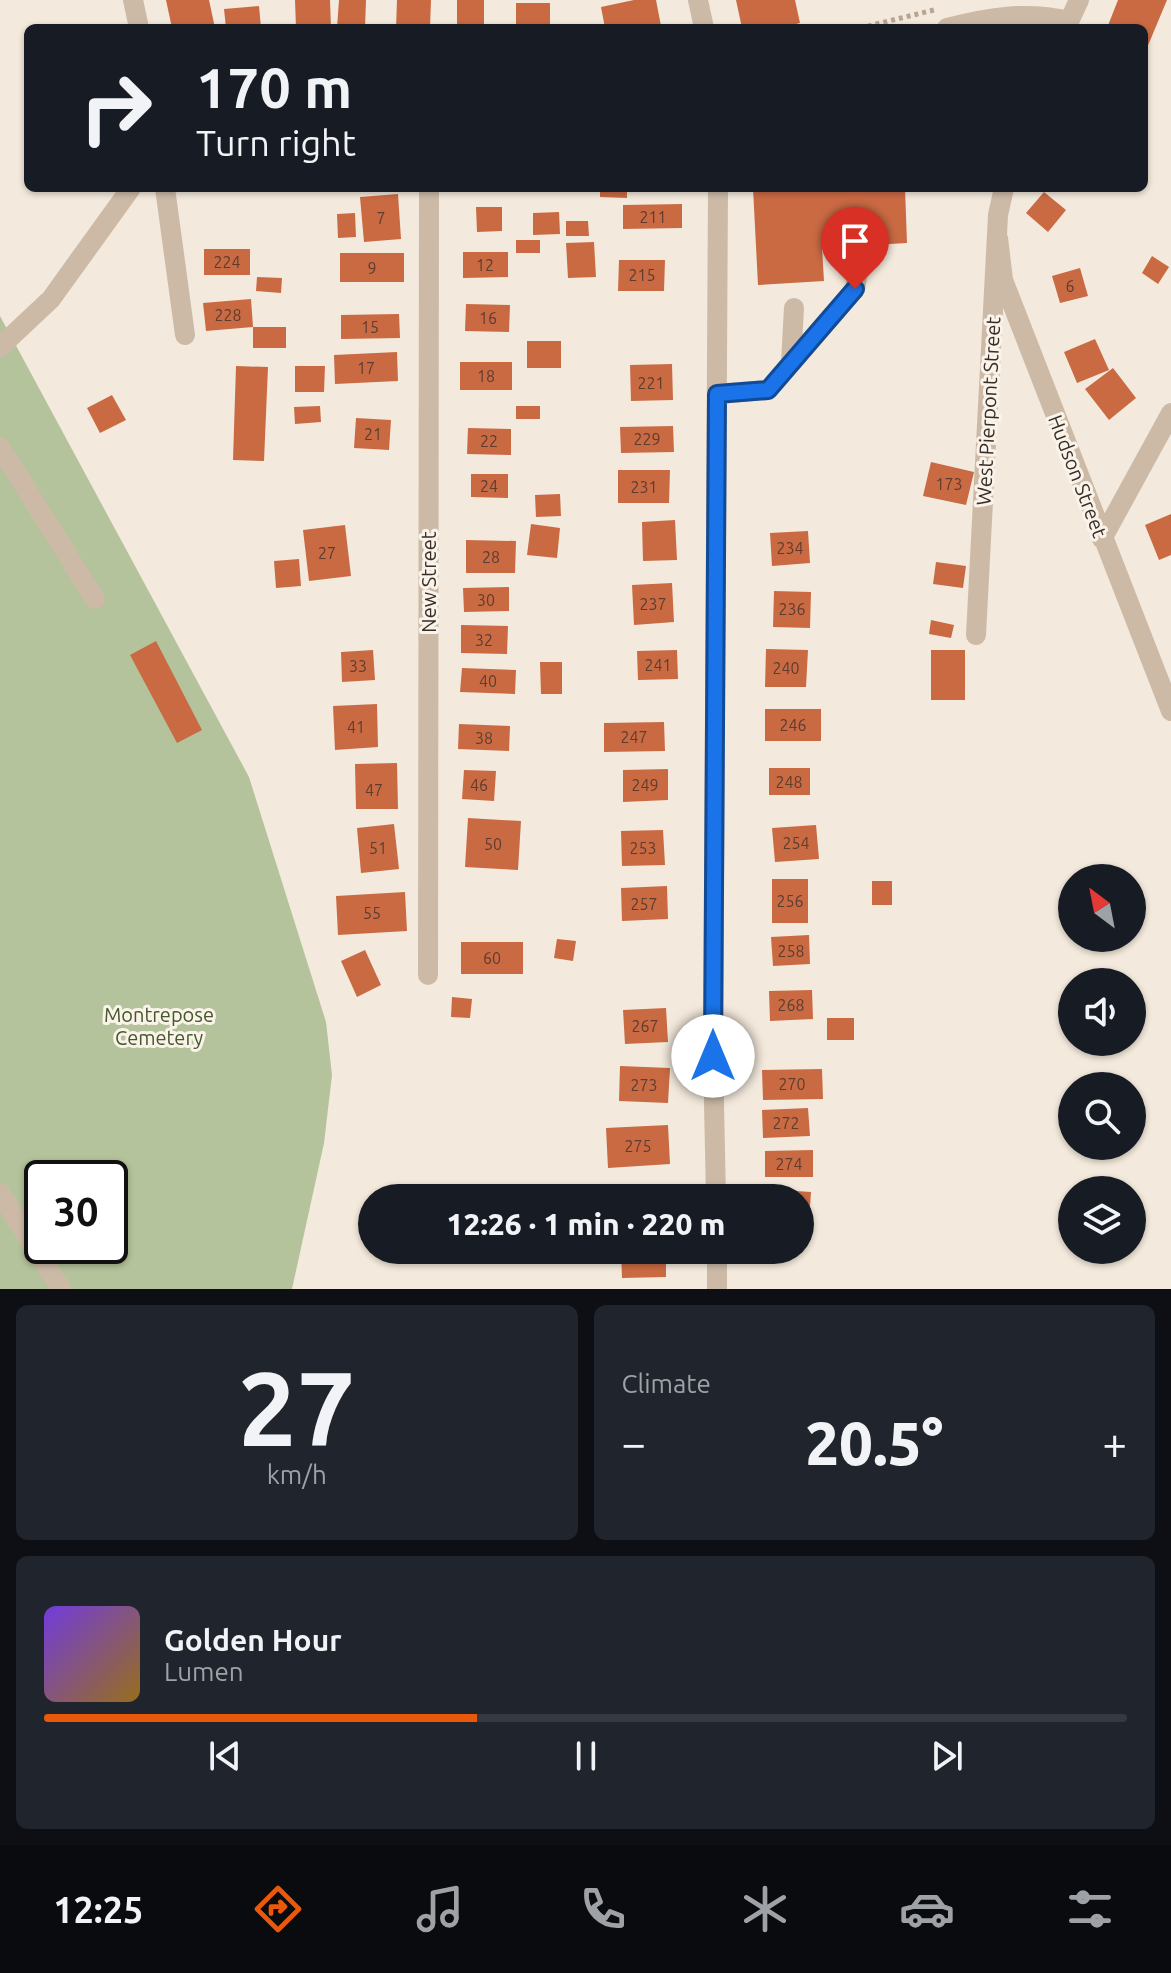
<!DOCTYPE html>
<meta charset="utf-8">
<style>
body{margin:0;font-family:Ubuntu,sans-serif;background:#20242c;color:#f1f3f6;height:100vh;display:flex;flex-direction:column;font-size:30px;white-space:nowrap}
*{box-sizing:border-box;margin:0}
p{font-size:26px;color:#9ea1a6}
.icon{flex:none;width:44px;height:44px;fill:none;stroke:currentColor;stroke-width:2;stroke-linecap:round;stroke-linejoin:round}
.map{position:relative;height:1289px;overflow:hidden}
.details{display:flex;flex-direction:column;gap:16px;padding:16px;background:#0d0f14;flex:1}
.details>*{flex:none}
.guide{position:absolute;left:24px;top:24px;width:1124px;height:168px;border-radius:12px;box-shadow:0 2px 6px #0004;background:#171b24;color:#f1f3f6;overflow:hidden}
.needle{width:52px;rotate:328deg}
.controls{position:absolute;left:1058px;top:864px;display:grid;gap:16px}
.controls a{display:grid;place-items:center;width:88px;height:88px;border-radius:50%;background:#171b24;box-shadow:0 2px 6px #0004;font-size:40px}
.speed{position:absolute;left:24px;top:1160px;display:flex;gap:16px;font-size:40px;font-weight:700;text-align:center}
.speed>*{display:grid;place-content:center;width:104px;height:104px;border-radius:50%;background:#171b24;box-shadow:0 2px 6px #0004;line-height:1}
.speed .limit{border:4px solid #111;border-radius:12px;background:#fff;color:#111}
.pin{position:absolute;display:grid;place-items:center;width:68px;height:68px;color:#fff;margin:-82px -34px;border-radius:50% 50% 50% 0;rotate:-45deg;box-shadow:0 0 8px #0007}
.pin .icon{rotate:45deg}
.me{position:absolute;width:88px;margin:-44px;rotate:0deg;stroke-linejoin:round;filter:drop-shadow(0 0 6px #0008)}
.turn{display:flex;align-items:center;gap:28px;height:168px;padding:0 40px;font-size:36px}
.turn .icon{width:104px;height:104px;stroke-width:2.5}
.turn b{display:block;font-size:56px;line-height:68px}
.big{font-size:60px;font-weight:800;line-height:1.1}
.details .card{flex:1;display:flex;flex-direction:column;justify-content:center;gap:12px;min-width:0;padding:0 28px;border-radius:12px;background:#20242c}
.details .dial{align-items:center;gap:0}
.dial b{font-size:104px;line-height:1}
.song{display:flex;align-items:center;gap:24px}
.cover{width:96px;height:96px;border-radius:12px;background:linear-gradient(135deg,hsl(260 70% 55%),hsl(40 70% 35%))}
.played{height:8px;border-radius:4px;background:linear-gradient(90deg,#ea580c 40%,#363941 40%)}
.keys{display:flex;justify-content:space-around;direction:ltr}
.heat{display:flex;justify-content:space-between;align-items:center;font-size:44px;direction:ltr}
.details .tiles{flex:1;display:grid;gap:16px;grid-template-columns:1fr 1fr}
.card:last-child{grid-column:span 2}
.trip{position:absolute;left:358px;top:1184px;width:456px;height:80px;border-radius:40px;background:#171b24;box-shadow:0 2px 6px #0004;font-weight:800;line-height:80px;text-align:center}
.tab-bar{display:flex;height:128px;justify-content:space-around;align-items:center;background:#090b0e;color:#9ea1a6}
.tab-bar .icon{width:56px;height:56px}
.tab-bar .current{color:#ea580c}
.tab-bar b{font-size:36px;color:#f1f3f6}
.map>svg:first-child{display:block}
.green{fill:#b4c39b;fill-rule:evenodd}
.building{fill:#ca6a43}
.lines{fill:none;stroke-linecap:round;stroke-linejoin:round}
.path{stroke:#b8a491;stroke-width:5;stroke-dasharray:4 4;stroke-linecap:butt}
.minor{stroke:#ccbaa7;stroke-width:20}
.route-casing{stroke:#114b97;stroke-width:20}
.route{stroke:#1a73e8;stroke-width:14}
.labels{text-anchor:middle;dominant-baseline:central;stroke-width:6;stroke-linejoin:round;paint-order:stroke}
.number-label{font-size:16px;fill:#5c3d2f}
.street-label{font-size:20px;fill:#382e28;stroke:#faf3e9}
.park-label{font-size:20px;fill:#45572b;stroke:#faf3e9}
</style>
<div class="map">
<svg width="1171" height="1289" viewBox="0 0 1171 1289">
<rect width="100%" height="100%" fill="#f3e9dc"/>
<!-- green -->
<path class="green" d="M0,316L249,777L326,1022L332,1075L324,1143L292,1289H0ZM42,1178H110V1246H42Z"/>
<!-- building -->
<path class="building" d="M166,0H209L215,28H172Z
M295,0H330L331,28H296Z
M339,0H366L365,28H337Z
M397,0H431L430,28H396Z
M457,0H484V28H457Z
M634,0H656L661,26L605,28L601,7Z
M736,0H795L800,23L780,28H742Z
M1118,0H1167L1144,55V28H1107Z
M516,3H550V28H516Z
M259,6L261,28H226L224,9Z
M600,188H627V198L600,197Z
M753,188H905L907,243L822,248L824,281L758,285Z
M1044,192L1066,210L1048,232L1026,213Z
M398,194L401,239L364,242L360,197Z
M682,204V228L623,229V205Z
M476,207H502V231L477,232Z
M559,212L560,234L533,235V213Z
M355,213L356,237L338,238L337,214Z
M566,221H588L589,236H566Z
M516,240H540V253H516Z
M594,242L596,277L568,278L566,243Z
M204,249H250V275H204Z
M463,252H508V277L463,278Z
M340,253H404V282H340Z
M1152,256L1169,267L1158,284L1142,273Z
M619,260H665L664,291H618Z
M1080,268L1088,296L1060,303L1052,276Z
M257,277L282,278L281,293L256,291Z
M251,299L253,327H286V348H253V327L206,331L203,303Z
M466,304L510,305L509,332L465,331Z
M399,314L400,338L341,339V315Z
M1095,339L1109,370L1077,383L1064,352Z
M527,341H561V368H527Z
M397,352L398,381L335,384L334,355Z
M460,362H512V390H460Z
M672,364L673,400L631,401L630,365Z
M236,366L268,367L264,461L233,460Z
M295,366H325L324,392H295Z
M1113,368L1136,398L1109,420L1085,389Z
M112,395L126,420L100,433L87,408Z
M320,406L321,422L295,424L294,407Z
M516,406H540V419H516Z
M356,418L391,420L389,450L354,448Z
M673,426L674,452L621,453L620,427Z
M468,428L511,429V455L467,454Z
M931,462L974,472L966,505L923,496Z
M618,470H670L669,503H618Z
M471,474H508V498L471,497Z
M560,494L561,516L536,517L535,495Z
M1171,514V555L1159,560L1145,525Z
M675,520L677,560L643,561L642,522Z
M531,524L560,528L557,558L527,555Z
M345,525L351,576L309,581L303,530Z
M808,531L810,563L772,566L770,533Z
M466,540L516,541L515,573H466Z
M299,559L301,586L276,588L274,561Z
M936,562L966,566L963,588L933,584Z
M672,583L674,622L634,625L632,585Z
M509,587V611L464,612L463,588Z
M774,591L811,592L810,628L773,627Z
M931,620L954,625L951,638L929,634Z
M461,625L508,626L507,654L461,653Z
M156,641L202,730L177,743L130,655Z
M766,649L808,650L806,687H765Z
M373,650L375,680L342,682L341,652Z
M677,650L678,679L638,680L637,651Z
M931,650H965V700H931Z
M540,662H562V694H541Z
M462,668L516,670L515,694L460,692Z
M377,704L378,747L335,750L333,706Z
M765,709H821V741H765Z
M664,722L665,751L604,752V723Z
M459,724L510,726L509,751L458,749Z
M397,763L398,809H356L355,764Z
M769,768H810V795H769Z
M668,769V800L623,802V770Z
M464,770L496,771L494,801L462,799Z
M468,818L521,821L518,870L465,867Z
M394,824L399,869L361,873L357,828Z
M816,825L819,859L775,862L772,828Z
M663,830L665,865L622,866L621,831Z
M772,879H808V923H772Z
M872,881H892V905H872Z
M667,886L668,919L622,921L621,888Z
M405,892L407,931L338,935L336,896Z
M809,935L810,964L773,966L771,937Z
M557,939L576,941L573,961L554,958Z
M461,942H523V974H461Z
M365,950L381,985L357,997L341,961Z
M812,990L813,1019L770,1021L769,991Z
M452,997L472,999L470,1018L451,1017Z
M666,1008L668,1042L625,1044L623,1010Z
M827,1018H854V1040H827Z
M620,1066L670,1068L668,1103L619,1101Z
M822,1069L823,1099L763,1100L762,1070Z
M808,1108L810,1136L763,1138L762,1110Z
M668,1125L670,1164L608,1168L606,1128Z
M813,1150V1177H765V1151Z
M621,1188H666V1198H621Z
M766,1189L811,1192L809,1221L800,1220V1198H765Z
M621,1250H666V1277L622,1278Z"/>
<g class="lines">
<!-- path -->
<path class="path" d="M860,28L934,10"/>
<!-- minor -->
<path class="minor" d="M133,0L139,28
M698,0L704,28
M947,28C989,17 1027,11 1069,21
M1066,28L1079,0
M165,188L185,335
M998,238L1003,280L1171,711
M0,347L51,299L131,188
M791,362L794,308
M717,394L768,390L855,289L859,265
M0,447L95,599
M1102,539L1171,413
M976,635L998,215L1004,188
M428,975L429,188
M0,1193L61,1289
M716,1198L713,1056L718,188
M717,1250V1289"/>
</g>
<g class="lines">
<!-- route casing -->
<g class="route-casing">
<path id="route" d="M713,1056L717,394L768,390L855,289"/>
</g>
<!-- route -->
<use href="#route" class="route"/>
</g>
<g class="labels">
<!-- number labels -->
<g class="number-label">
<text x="653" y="217">211</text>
<text x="381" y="218">7</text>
<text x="227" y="262">224</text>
<text x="485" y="265">12</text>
<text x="372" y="268">9</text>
<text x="642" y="275">215</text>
<text x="1070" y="286">6</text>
<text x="228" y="315">228</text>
<text x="488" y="318">16</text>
<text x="370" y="327">15</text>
<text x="366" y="368">17</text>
<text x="486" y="376">18</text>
<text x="651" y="383">221</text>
<text x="373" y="434">21</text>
<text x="647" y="439">229</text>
<text x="489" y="441">22</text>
<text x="949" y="484">173</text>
<text x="489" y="486">24</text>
<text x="644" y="487">231</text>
<text x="790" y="548">234</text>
<text x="327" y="553">27</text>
<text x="491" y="557">28</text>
<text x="486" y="600">30</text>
<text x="653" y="604">237</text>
<text x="792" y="609">236</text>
<text x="484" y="640">32</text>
<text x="658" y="665">241</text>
<text x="358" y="666">33</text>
<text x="786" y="668">240</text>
<text x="488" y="681">40</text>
<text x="793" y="725">246</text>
<text x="356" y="727">41</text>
<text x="634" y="737">247</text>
<text x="484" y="738">38</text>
<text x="789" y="782">248</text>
<text x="479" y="785">46</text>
<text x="645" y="785">249</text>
<text x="374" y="790">47</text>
<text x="796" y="843">254</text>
<text x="493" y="844">50</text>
<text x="378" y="848">51</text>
<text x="643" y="848">253</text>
<text x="790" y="901">256</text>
<text x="644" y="904">257</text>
<text x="372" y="913">55</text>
<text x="791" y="951">258</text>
<text x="492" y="958">60</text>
<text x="791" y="1005">268</text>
<text x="645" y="1026">267</text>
<text x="792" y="1084">270</text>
<text x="644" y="1085">273</text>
<text x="786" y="1123">272</text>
<text x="638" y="1146">275</text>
<text x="789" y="1164">274</text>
</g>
<!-- street labels -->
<g class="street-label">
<text transform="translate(988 411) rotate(-87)">West Pierpont Street</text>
<text transform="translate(1078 476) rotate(69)">Hudson Street</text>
<text transform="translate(428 582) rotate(-90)">New Street</text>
</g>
<!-- park labels -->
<g class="park-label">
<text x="159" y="1014">Montrepose<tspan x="159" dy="23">Cemetery</tspan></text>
</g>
</g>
</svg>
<div class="controls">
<a><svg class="needle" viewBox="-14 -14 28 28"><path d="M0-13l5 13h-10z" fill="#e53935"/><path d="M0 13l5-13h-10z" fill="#9ea1a6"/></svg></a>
<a><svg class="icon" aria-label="sound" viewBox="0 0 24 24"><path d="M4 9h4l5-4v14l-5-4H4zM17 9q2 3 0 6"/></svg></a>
<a><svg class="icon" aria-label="search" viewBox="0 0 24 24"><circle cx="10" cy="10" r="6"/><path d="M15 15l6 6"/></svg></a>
<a><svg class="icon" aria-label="layers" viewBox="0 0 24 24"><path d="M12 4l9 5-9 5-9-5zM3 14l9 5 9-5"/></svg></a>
</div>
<div class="speed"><div class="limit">30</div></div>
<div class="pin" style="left:855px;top:289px;background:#d93025"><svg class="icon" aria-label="arrive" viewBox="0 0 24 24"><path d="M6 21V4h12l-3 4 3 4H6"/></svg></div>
<svg class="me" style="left:713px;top:1056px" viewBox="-20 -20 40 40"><circle r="19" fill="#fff"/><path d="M0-13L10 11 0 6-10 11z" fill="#1a73e8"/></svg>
<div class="trip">12:26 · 1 min · 220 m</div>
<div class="guide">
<div class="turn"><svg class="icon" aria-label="right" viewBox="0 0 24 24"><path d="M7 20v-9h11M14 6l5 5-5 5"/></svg><div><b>170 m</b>Turn right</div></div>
</div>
</div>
<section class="details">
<div class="tiles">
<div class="card dial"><b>27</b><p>km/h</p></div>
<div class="card"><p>Climate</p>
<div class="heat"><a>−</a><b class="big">20.5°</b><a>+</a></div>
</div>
<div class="card">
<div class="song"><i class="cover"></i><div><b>Golden Hour</b><p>Lumen</p></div></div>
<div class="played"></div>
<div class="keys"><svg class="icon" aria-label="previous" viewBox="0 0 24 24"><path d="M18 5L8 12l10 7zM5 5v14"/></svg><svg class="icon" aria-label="pause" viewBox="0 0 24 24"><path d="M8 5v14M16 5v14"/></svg><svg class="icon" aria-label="next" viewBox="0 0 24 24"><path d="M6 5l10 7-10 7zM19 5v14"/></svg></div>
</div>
</div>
</section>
<nav class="tab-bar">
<b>12:25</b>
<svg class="icon current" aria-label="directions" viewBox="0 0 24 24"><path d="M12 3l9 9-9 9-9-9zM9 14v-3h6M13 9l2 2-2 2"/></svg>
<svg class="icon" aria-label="music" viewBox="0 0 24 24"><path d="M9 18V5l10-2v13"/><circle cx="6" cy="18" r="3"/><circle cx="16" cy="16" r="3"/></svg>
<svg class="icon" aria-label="phone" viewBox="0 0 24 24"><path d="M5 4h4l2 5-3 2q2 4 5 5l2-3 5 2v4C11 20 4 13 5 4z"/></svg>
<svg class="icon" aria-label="climate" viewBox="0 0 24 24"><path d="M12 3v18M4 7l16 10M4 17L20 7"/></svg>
<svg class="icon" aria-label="car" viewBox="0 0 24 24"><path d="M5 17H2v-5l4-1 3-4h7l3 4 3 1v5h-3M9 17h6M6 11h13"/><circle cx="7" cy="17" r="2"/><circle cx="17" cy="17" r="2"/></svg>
<svg class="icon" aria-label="filters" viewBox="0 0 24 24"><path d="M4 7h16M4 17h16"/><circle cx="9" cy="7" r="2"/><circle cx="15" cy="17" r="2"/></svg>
</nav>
